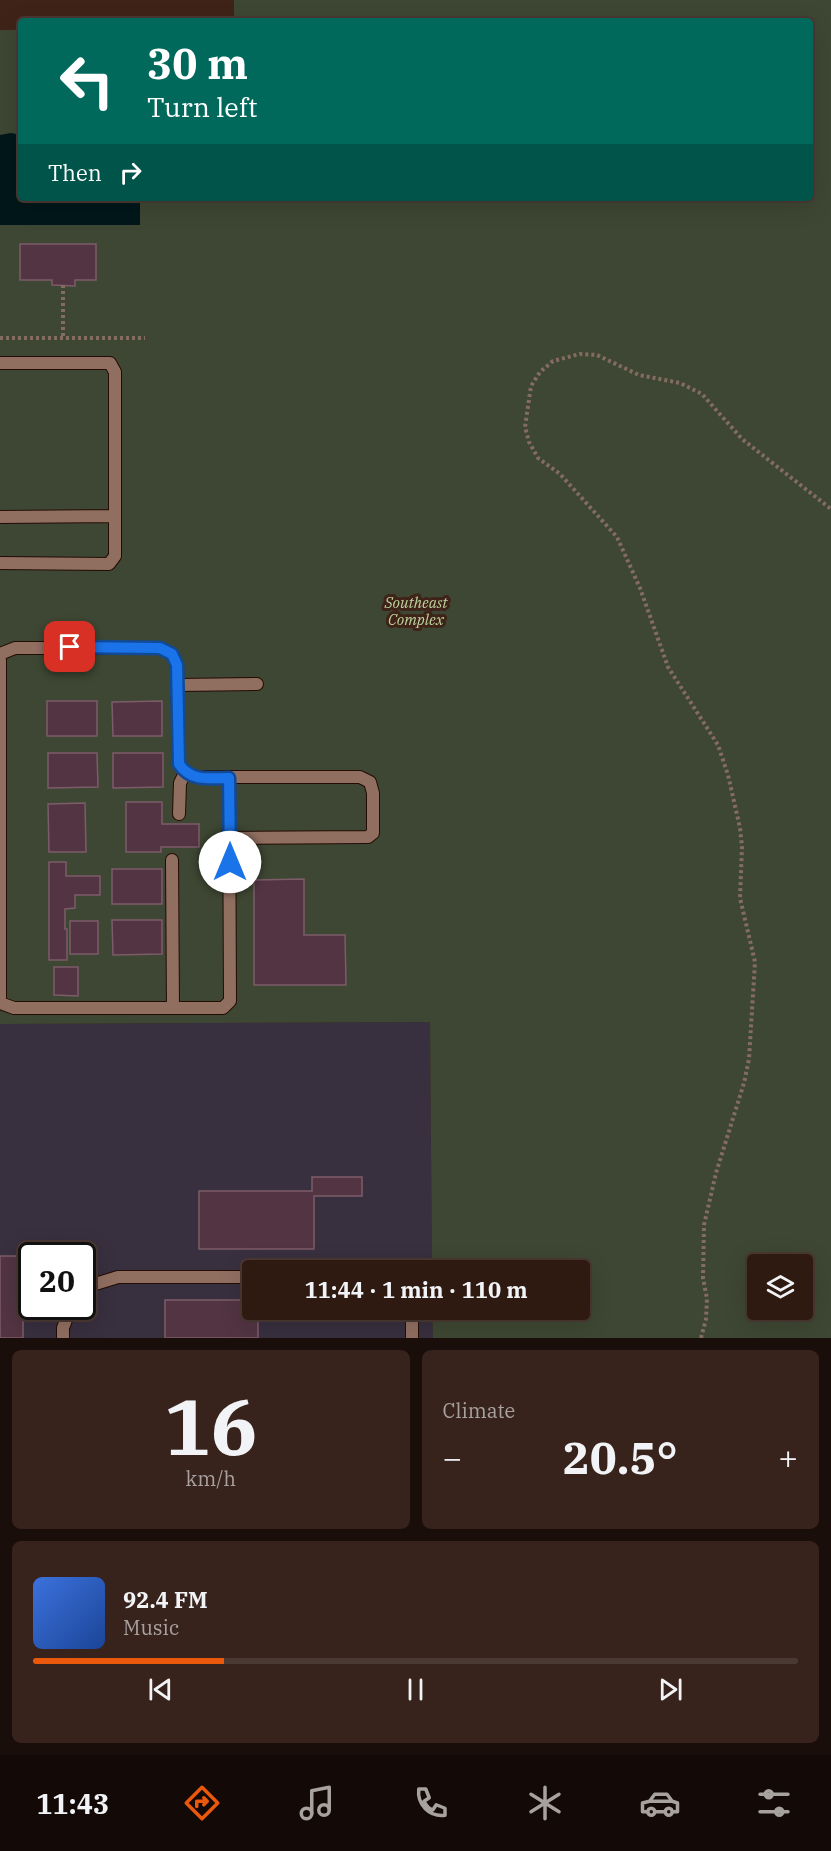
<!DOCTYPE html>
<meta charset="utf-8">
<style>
body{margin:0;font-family:"IBM Plex Serif",serif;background:#37231b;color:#f1f3f6;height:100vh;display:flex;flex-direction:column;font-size:22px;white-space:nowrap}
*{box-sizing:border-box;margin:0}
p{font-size:20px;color:#a7a19f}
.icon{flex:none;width:33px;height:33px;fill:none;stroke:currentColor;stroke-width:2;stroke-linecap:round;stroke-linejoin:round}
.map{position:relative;height:1338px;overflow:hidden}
.side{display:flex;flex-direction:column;gap:12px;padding:12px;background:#1a0e0a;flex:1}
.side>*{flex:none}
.banner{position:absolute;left:18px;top:18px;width:795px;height:183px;border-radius:6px;box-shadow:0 6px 24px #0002,0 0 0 2px #4a3832;background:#00695c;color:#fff;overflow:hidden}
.buttons{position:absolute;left:747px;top:1254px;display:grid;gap:12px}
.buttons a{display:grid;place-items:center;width:66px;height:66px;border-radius:6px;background:#2f1a12;box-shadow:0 6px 24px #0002,0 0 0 2px #4a3832;font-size:30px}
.speed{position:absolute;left:18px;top:1242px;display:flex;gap:12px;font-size:30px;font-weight:700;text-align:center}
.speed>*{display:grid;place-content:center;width:78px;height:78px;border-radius:50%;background:#2f1a12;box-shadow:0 6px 24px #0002,0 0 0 2px #4a3832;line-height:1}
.speed .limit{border:3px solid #111;border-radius:9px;background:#fff;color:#111}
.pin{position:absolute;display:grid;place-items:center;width:51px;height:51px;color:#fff;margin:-26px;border-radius:12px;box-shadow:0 3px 9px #0006}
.me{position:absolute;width:66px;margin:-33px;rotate:0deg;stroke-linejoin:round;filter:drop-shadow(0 0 4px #0008)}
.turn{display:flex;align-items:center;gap:21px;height:126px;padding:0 30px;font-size:27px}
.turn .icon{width:78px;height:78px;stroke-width:2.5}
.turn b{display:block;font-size:42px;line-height:51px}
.then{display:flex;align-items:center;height:57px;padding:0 30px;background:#0003;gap:12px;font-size:22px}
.big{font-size:45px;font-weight:800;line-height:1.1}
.side .widget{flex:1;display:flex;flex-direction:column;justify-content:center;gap:9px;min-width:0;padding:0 21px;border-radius:9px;background:#37231b}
.side .dial{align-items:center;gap:0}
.dial b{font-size:78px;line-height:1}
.song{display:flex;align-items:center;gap:18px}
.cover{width:72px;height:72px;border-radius:9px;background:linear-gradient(135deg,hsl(220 70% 55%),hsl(220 70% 35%))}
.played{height:6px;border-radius:3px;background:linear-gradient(90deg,#ea580c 25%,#4a3832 25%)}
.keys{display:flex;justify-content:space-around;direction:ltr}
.heat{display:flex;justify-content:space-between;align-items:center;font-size:33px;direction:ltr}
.side .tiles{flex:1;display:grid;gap:12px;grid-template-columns:1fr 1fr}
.widget:last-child{grid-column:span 2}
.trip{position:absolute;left:242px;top:1260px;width:348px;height:60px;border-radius:6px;background:#2f1a12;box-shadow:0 6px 24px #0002,0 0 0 2px #4a3832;font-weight:800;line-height:60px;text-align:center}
.menu{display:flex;height:96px;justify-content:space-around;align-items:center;background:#130a07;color:#a7a19f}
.menu .icon{width:42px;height:42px}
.menu .active{color:#ea580c}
.menu b{font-size:27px;color:#f1f3f6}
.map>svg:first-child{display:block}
.industrial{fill:#382f3f;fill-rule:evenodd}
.green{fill:#3e4733;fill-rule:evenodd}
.water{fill:#001719}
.building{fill:#523442;stroke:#7d5c6a;stroke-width:1.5}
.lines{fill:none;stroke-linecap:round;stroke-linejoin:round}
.service-casing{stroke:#240c03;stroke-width:14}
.path{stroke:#856c63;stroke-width:4;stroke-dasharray:3 3;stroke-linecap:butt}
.service{stroke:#906f61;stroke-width:12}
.route-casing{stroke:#114b97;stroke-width:15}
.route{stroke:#1a73e8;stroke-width:10}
.labels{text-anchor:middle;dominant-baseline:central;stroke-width:6;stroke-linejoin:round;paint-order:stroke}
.park-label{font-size:15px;font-style:italic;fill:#bbd39e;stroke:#3f2318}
</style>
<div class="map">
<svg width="831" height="1338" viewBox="0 0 831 1338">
<rect width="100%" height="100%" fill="#3f2318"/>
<!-- industrial -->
<path class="industrial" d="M430,1022L432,1270H252V1310H432L433,1338H0V1024ZM32,1256H82V1306H32Z"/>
<!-- green -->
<path class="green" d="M234,0H831V1338H433L432,1310H579V1270H432L430,1022L0,1024V30H21V198H810V21H234ZM758,1264H802V1310H758Z"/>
<!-- water -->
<path class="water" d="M11,133L21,135V172L18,181H21V198H140V225H0V135Z"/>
<!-- building -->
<path class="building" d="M20,244H96V280H75V286L52,285V280H20Z
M47,701H97V736H47Z
M162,701V736H113L112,702Z
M48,753H97L98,787L48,788Z
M113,753H163V787L113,788Z
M126,802H162V824H199V847H161V852H126Z
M85,803L86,852H49L48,804Z
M49,862H66V876H100V895H75V908L65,909V929H67V960H49Z
M112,869H162V904H112Z
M304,879V935H345L346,985H254V880Z
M112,920H162V954L113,955Z
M70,921H98V954H70Z
M54,967H78V996L54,995Z
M312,1177H362V1196H314V1249H199V1191H312Z
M0,1256H23V1338H0Z
M165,1300H252V1310H258V1338H165Z"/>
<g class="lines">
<!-- service casing -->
<g class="service-casing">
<path id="service" d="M0,363H110L115,372V556L109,564L0,563
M0,517L115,516
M0,654L15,648H160L172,654L177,665L179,763L185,773L197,777H360L370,782L373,793V833L368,837L230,838
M0,660V998
M179,685L257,684
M179,814L180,783L185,773
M172,860L173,1008
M0,1003L14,1008H223L230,1001L229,778
M82,1293L92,1285L118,1277H252
M63,1338V1328L71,1306
M412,1338V1310"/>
</g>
<!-- path -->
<path class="path" d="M63,285V338
M0,338H145
M701,1338L706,1319L707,1299L703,1278L704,1225L716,1173L744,1083L749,1059L755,962L740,898L742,847L740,828L728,775L718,745L668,667L640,588L617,537L560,474L538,458L529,442L525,427L531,386L540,372L553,361L580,354L597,355L639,375L680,383L702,394L742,439L831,509"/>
<!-- service -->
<use href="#service" class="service"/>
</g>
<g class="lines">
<!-- route casing -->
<g class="route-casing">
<path id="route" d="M70,647L160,648L172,654L177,665L179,764C191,782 209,778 229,778L230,862"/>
</g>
<!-- route -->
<use href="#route" class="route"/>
</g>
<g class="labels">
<!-- park labels -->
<g class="park-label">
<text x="416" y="602">Southeast<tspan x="416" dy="17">Complex</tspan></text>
</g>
</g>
</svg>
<div class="buttons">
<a><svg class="icon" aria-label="layers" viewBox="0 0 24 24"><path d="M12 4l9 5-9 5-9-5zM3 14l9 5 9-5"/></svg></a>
</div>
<div class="speed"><div class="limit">20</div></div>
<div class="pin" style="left:70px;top:647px;background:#d93025"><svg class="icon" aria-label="arrive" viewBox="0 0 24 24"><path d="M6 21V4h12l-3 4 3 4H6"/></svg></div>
<svg class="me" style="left:230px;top:862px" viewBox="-20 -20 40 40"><circle r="19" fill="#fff"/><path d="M0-13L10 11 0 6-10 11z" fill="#1a73e8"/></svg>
<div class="trip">11:44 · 1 min · 110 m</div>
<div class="banner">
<div class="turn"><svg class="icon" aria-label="left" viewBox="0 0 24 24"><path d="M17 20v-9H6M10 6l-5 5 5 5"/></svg><div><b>30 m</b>Turn left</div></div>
<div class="then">Then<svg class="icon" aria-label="right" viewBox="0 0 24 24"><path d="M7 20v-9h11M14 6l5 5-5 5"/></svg></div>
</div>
</div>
<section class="side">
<div class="tiles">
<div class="widget dial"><b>16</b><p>km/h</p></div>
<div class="widget"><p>Climate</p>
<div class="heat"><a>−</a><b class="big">20.5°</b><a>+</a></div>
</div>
<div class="widget">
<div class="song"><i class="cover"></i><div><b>92.4 FM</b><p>Music</p></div></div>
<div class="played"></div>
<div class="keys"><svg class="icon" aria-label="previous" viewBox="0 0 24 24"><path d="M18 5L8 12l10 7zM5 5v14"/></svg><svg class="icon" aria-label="pause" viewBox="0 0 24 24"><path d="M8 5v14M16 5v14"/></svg><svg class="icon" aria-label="next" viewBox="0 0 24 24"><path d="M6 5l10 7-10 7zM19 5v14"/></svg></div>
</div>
</div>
</section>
<nav class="menu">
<b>11:43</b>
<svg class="icon active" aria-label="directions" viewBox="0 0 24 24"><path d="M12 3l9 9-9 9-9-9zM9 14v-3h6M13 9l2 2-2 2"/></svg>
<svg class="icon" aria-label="music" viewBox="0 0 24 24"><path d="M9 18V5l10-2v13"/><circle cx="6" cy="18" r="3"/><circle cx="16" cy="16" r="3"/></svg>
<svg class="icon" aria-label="phone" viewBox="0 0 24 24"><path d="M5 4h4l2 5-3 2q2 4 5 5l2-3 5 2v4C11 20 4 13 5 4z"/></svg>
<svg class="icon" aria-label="climate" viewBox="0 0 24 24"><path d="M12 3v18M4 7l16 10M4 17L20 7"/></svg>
<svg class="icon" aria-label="car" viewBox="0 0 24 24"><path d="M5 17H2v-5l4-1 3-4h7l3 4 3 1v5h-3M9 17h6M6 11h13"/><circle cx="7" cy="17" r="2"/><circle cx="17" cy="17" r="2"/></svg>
<svg class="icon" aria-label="filters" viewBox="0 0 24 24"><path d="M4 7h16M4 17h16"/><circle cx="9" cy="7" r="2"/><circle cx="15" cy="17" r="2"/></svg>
</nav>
